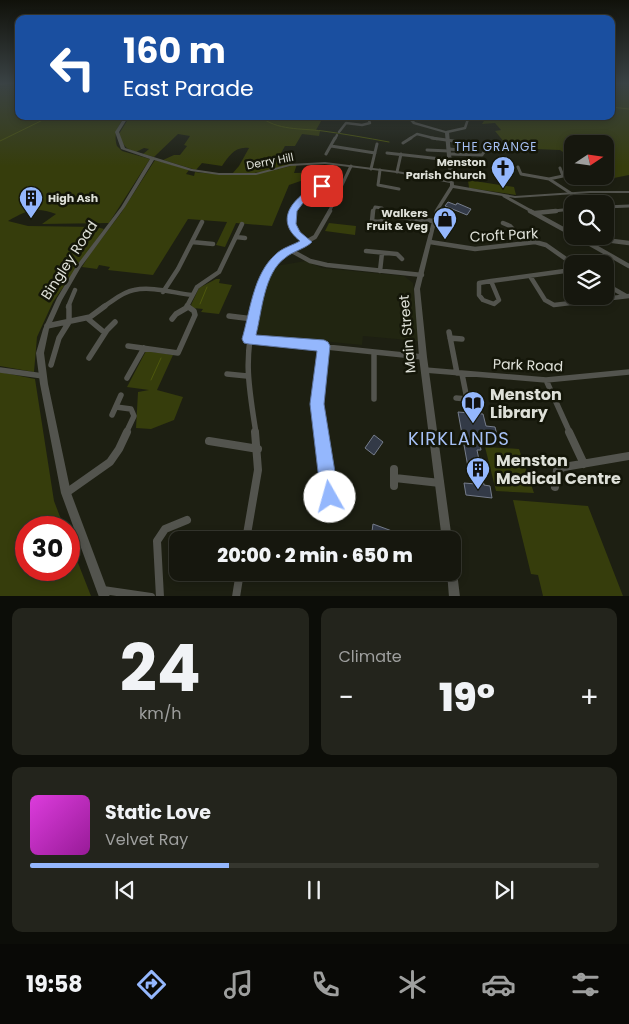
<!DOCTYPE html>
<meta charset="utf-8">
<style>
body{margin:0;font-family:Poppins,sans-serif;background:#23241c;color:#f1f3f6;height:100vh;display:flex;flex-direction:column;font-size:19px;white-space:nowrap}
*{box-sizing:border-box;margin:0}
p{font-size:16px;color:#9e9f9e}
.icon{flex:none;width:28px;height:28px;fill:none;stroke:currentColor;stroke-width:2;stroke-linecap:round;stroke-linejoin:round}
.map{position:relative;height:596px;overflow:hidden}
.side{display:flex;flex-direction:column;gap:12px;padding:12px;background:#0c0d08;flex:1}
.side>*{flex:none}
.hud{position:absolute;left:15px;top:15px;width:600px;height:105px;border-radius:10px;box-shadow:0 2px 8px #0003,0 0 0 1px #35362e;background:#1a4fa0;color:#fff;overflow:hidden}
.needle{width:32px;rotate:77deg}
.controls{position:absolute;left:564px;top:135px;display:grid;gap:10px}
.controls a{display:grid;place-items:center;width:50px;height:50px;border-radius:10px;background:#16170e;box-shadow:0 2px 8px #0003,0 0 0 1px #35362e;font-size:25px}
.speed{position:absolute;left:15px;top:516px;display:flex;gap:10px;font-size:25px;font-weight:700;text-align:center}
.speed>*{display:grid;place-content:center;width:65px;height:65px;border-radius:50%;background:#16170e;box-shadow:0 2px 8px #0003,0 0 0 1px #35362e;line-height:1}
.speed .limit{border:8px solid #d22;background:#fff;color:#111}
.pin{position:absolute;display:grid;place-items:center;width:42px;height:42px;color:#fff;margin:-21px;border-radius:10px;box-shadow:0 2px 8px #0006}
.me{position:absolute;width:55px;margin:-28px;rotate:353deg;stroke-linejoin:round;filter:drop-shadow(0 0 4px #0008)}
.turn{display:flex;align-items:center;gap:18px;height:105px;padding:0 25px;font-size:22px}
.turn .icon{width:65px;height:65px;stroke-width:2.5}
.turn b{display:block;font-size:35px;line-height:42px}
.big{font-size:38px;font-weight:800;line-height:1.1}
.side .card{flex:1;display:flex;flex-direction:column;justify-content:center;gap:8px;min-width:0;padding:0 18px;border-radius:10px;background:#23241c}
.side .dial{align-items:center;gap:0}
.dial b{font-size:65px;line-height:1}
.song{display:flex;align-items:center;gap:15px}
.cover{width:60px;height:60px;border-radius:8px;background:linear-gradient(135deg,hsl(300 70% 55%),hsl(300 70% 35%))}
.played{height:5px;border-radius:2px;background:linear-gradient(90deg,#94b7fd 35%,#35362e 35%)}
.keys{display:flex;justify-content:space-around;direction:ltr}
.heat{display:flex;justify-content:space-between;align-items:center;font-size:28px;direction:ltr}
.side .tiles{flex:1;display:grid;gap:12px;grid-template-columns:1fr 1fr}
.card:last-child{grid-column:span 2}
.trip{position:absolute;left:169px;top:531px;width:292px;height:50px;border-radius:10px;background:#16170e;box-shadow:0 2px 8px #0003,0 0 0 1px #35362e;font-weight:800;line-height:50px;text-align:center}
.dock{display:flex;height:80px;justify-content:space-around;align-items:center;background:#090906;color:#9e9f9e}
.dock .icon{width:35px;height:35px}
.dock .active{color:#94b7fd}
.dock b{font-size:22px;color:#f1f3f6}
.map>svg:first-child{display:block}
.built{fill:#212511}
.green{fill:#363d0c}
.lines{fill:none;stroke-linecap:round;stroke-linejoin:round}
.stream{stroke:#4d570d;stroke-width:1}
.building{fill:#333a47;stroke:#757c8b}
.minor-far4{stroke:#53544e;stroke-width:2.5}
.minor-far3{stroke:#53544e;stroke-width:3}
.minor-far2{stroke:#53544e;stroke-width:4.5}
.minor-far1{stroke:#53544e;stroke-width:5.5}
.minor{stroke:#53544e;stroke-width:8}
.tertiary{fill:#53544e;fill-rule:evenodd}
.route{fill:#94b7fd;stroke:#6077a4}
.labels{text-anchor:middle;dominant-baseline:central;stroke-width:5;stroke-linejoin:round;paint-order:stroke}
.far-street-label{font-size:11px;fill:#dee0d8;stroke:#141609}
.far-poi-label{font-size:11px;font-weight:bold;fill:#dee0d8;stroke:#141609;text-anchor:end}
.far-neighbourhood-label{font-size:12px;letter-spacing:1px;fill:#a6c0f5;stroke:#141609}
.street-label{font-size:14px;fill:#dee0d8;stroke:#141609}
.near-poi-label{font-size:16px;font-weight:bold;fill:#dee0d8;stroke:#141609;text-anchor:start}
.near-neighbourhood-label{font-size:18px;letter-spacing:1px;fill:#a6c0f5;stroke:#141609}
</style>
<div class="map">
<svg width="629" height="597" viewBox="0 0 629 597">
<rect width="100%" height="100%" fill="#1d1f12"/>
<!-- built -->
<path class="built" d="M306,261L322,268L404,276L413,283L419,341L363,336L362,345L260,335L255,328L269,277L273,269L275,266Z"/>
<!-- green -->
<path class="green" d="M19,83V116H125C118,126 113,134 117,146L122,151L150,159L109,223L42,224L56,214C35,206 26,211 8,221L28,226L97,227L104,229L53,302L37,337L34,372L0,366V84Z
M611,83H629V175L604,180L599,176H605V144H572V158L560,150L509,148L495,131L501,130L495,123L482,124L487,116H611Z
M130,116H324L316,130L320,131L319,136L302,134L295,146H285L279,157L293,164L269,172L232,174L239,166L249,148C235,146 229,156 222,166L202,163L196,170L163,160L174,155H180L187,146L184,145L190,136L178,134L154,157L143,154L149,149L144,148L136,152C125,149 123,145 119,134Z
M155,160L189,170L186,174L194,176L195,172C237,177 255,177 297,164L294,173L328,172L322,175L318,174V175L289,185L272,226L236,223L225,247L216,245L227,222L188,219L153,275L108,270L110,267L99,265L97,269L82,267L90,254L121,213Z
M468,180L514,187L516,195L469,188Z
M329,223L356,226L355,235L325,231Z
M216,279H220L219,283L232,285L219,314L201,312L203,309L193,308L191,305L199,288Z
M146,351L173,355L157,390L183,397L174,420L151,429L136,428L138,392L149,390L127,387Z
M0,372L35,379L54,501L64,527L26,528V570H69V540L91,596H0Z
M485,447L519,449L534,493L496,491Z
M513,500L588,506L623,596H543L538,575L531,574Z"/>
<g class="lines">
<!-- stream -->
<path class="stream" d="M611,107L629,109
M259,116C278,131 300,128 323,131C345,134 367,138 389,142
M0,141L51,116
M200,304L207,287
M151,380L161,358"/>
</g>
<!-- building -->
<path class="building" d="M448,202L456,205L457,203L471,209L467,215L445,206Z
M458,412L483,414L486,426L495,427L497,435L486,434L488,445L480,444L481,450H477L484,485L490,486L492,498L466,495L464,483L476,484L473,468L468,467Z
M374,435L383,442L374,455L365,448Z
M373,524L392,531L390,540L371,539Z"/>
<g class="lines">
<!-- minor-far4 -->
<path class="minor-far4" d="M339,132L346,123L362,125L370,123L367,116
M447,132L465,128L469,116
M335,139L337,135
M409,139L417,134L437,139"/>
<!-- minor-far3 -->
<path class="minor-far3" d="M432,138L468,143
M403,143L411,138
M331,146L375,153
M449,149L471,151
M427,150L449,151
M387,153L450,160
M326,154L335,138
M450,154L482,155L484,152
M518,167L521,174L549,179L572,194
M371,169L377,144
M380,170L378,185L399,189
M397,172L401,154
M549,179L563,176L560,168
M504,196L533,212
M605,207L629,206
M292,212C300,190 321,184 342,184
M329,212L351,166
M373,212L375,207L382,208L385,212
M545,212L572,209"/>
<!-- minor-far2 -->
<path class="minor-far2" d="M292,211C291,225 297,232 307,242
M373,211L372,221C379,223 384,222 389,216
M384,211L389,216
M530,211L572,234
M535,213L556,211
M389,216L434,221
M503,223L510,226L525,243
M576,236L629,266
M236,237L245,238
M192,242L213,244
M430,242L475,249L535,242L546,245L573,264
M588,242L605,240L629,243
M290,250L310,261L327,265L422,275
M366,251L397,254L402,259
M380,271L382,253
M530,276L545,300L554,305L629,296
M491,281L499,300L494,304L483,300L479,295V283Z
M491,281L572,270
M605,284L626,296
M163,292L178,269L202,222
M68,307L75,290
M103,307C113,301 122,292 134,290C152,286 174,293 192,295
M189,307L187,306L197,287L219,272L242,224
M256,307L269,269L280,256L315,237L330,211"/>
<!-- minor-far1 -->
<path class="minor-far1" d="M229,316L253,319
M87,318L105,333
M172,319L176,314L188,307
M47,326L90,317L105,306
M449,332L457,373
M450,338L462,339
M249,339L423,357
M128,346L178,353L195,315L194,311L187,306
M374,352V399
M89,358L107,330L115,322
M51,365L59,338L69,322V306
M0,370L43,376
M425,370L546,380L629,372
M227,374L247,376
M127,378L144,348
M546,380L570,433
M456,398L467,399L462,374
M116,407L131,409L134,416L126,433
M112,415L121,395
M256,433C248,384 243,355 257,306
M321,433L317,404L324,346"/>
<!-- minor -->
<path class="minor" d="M321,432L330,497
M569,432L584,464
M209,441L258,449
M394,469V486
M395,478L440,483
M555,487L557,470L564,467L629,456
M66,493L110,462L119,449L127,432
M246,540L258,470L255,432
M103,590L151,597
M160,597L157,541L165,529L187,520
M236,597L240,572"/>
<!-- tertiary -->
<path class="tertiary" d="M0,83H14L0,85Z
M125,116H129L119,132L125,148L192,169L219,173H256L290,164L325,162L397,171L449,180L445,133L413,124L406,116H410L415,122L449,132L454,185L515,196L590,191H629V193H590L515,198L453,188L439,210L420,289L427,357L452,540H442L419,357L414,289L435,210L450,186V183L397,173L325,164L290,166L256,175H219L191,171L154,160L125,207L81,267L62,300L49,329L44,353L48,384L71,493L110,597H99L61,493L40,384L36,353L43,329L57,298L77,265L121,207L150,159L121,149L115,132Z
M452,567L456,568L457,572L460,597H449L447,572H452Z"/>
</g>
<!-- sky -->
<linearGradient id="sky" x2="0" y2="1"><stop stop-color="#10110a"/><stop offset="0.5" stop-color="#3a4244"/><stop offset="1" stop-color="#3a4244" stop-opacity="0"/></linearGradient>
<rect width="629" height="166" fill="url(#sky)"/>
<!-- route -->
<path class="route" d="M319,184L326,186L309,195L297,211L296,224L300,232L312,242C305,249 293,251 285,258C264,273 262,311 256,335L324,340L328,342L330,346L324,404L339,497L336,503L330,506L324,503L321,497L310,404L317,351L249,344L244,343L242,339C250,312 253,274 276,254C282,248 293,245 300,241C272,219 295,196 319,184Z"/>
<!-- icons -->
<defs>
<g id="church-pin" transform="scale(1.25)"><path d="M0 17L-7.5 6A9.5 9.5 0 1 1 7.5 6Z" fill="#94b7fd" stroke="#141609"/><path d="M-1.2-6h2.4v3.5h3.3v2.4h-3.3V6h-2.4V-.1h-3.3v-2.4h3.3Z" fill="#111"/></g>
<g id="building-pin" transform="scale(1.25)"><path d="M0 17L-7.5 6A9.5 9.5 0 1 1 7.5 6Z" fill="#94b7fd" stroke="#141609"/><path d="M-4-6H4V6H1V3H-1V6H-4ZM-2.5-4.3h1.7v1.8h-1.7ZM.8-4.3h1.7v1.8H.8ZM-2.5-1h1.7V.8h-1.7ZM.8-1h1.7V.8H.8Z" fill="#111"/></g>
<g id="shop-pin" transform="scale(1.25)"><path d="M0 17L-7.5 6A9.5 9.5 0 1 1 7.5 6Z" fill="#94b7fd" stroke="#141609"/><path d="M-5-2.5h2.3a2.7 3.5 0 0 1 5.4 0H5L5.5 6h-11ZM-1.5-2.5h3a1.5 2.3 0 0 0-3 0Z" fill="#111"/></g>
<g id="library-pin" transform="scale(1.25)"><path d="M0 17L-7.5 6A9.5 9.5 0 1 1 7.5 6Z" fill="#94b7fd" stroke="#141609"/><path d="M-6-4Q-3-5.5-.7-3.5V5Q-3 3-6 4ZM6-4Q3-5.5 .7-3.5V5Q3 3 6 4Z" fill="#111"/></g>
</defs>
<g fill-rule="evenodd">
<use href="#church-pin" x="503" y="168"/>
<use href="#building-pin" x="31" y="198"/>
<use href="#shop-pin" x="445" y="219"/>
<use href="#library-pin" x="473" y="403"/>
<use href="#building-pin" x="478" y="469"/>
</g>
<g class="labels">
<!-- far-street labels -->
<g class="far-street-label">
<text transform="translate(270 161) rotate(-11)">Derry Hill</text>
</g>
<!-- far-poi labels -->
<g class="far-poi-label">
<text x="486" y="162">Menston<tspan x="486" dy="13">Parish Church</tspan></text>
<text x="48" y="198" text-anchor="start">High Ash</text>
<text x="428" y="213">Walkers<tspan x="428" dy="13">Fruit &amp; Veg</tspan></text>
</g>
<!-- far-neighbourhood labels -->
<g class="far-neighbourhood-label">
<text x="496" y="146">THE GRANGE</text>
</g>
<!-- street labels -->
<g class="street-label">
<text transform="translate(504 235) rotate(-3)">Croft Park</text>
<text transform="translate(69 260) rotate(-57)">Bingley Road</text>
<text transform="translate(407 334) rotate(-95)">Main Street</text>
<text transform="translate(528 365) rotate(2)">Park Road</text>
</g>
<!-- near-poi labels -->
<g class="near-poi-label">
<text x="490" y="394">Menston<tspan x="490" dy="18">Library</tspan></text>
<text x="496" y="460">Menston<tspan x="496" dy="18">Medical Centre</tspan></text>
</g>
<!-- near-neighbourhood labels -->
<g class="near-neighbourhood-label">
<text x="459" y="438">KIRKLANDS</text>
</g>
</g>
</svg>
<div class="controls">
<a><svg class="needle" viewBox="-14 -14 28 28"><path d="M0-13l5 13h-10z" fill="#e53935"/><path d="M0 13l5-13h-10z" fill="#9e9f9e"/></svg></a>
<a><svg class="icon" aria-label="search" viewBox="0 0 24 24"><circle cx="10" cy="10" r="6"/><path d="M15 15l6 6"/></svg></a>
<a><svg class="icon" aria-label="layers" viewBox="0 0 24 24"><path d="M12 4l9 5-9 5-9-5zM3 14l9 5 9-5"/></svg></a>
</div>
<div class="speed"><div class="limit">30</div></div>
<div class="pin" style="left:322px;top:186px;background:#d93025"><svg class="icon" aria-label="arrive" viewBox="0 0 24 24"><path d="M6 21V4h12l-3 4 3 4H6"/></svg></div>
<svg class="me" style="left:330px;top:497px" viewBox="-20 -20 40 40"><circle r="19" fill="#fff"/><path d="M0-13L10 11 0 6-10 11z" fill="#94b7fd"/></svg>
<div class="trip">20:00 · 2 min · 650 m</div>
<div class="hud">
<div class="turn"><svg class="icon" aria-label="left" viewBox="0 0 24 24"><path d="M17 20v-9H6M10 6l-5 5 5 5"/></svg><div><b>160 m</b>East Parade</div></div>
</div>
</div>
<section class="side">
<div class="tiles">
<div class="card dial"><b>24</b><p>km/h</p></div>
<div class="card"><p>Climate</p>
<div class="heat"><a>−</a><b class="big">19°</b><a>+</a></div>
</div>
<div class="card">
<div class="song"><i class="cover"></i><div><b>Static Love</b><p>Velvet Ray</p></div></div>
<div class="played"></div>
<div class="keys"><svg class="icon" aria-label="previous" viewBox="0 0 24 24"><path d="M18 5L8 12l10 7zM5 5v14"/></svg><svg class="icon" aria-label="pause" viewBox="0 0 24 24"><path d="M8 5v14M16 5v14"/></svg><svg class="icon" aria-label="next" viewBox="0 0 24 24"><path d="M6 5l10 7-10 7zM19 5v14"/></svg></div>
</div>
</div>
</section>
<nav class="dock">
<b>19:58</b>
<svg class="icon active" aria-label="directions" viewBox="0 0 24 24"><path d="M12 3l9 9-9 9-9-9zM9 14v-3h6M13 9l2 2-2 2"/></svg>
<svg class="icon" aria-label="music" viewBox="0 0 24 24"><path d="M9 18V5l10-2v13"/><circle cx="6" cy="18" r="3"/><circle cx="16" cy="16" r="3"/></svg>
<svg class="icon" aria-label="phone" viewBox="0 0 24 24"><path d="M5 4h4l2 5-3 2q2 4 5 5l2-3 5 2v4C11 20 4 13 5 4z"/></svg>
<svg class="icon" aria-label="climate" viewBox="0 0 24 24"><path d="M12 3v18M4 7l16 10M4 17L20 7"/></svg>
<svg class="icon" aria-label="car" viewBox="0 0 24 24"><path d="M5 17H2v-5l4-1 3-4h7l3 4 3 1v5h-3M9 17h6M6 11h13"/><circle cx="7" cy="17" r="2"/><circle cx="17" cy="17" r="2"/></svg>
<svg class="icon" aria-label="filters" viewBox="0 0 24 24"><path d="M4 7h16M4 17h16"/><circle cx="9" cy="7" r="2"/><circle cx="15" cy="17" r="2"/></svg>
</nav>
